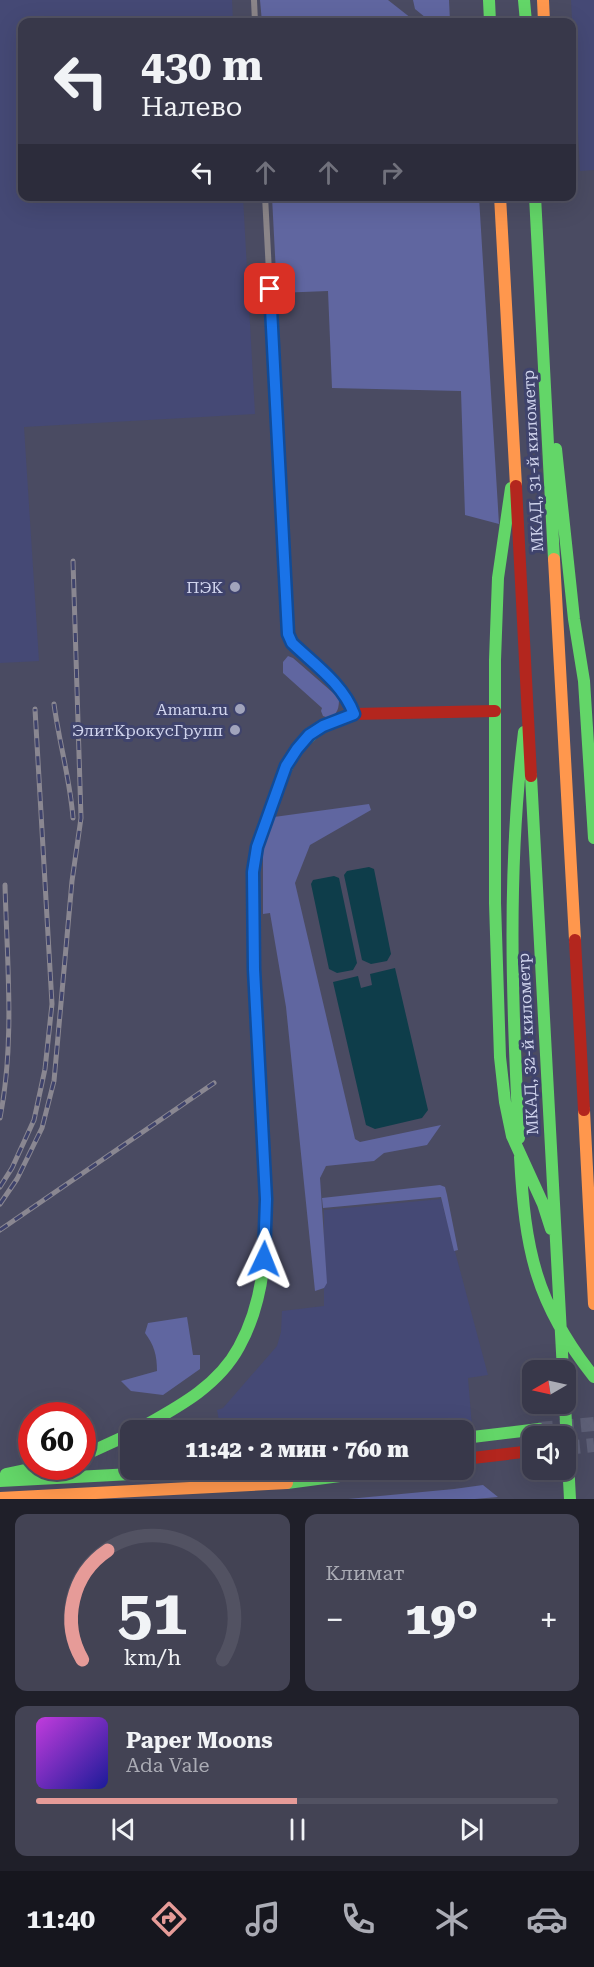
<!DOCTYPE html>
<html lang="ru">
<meta charset="utf-8">
<style>
body{margin:0;font-family:"Roboto Serif",serif;background:#434354;color:#f1f3f6;height:100vh;display:flex;flex-direction:column;font-size:22px;white-space:nowrap}
*{box-sizing:border-box;margin:0}
p{font-size:20px;color:#abacb5}
.icon{flex:none;width:33px;height:33px;fill:none;stroke:currentColor;stroke-width:2;stroke-linecap:round;stroke-linejoin:round}
.map{position:relative;height:1499px;overflow:hidden}
.panel{display:flex;flex-direction:column;gap:15px;padding:15px;background:#1f1f29;flex:1}
.panel>*{flex:none}
.top-card{position:absolute;left:18px;top:18px;width:558px;height:183px;border-radius:12px;box-shadow:0 6px 24px #0002,0 0 0 2px #525262;background:#38384a;color:#f1f3f6;overflow:hidden}
.needle{width:39px;rotate:261deg}
.tools{position:absolute;left:522px;top:1360px;display:grid;gap:12px}
.tools a{display:grid;place-items:center;width:54px;height:54px;border-radius:12px;background:#38384a;box-shadow:0 6px 24px #0002,0 0 0 2px #525262;font-size:30px}
.speed{position:absolute;left:18px;top:1402px;display:flex;gap:12px;font-size:30px;font-weight:700;text-align:center}
.speed>*{display:grid;place-content:center;width:78px;height:78px;border-radius:50%;background:#38384a;box-shadow:0 6px 24px #0002,0 0 0 2px #525262;line-height:1}
.speed .limit{border:9px solid #d22;background:#fff;color:#111}
.pin{position:absolute;display:grid;place-items:center;width:51px;height:51px;color:#fff;margin:-26px;border-radius:12px;box-shadow:0 3px 9px #0006}
.me{position:absolute;width:66px;margin:-33px;rotate:2deg;stroke-linejoin:round;filter:drop-shadow(0 0 4px #0008)}
.turn{display:flex;align-items:center;gap:21px;height:126px;padding:0 24px;font-size:27px}
.turn .icon{width:78px;height:78px;stroke-width:2.5}
.turn b{display:block;font-size:42px;line-height:51px}
.lanes{display:flex;align-items:center;height:57px;padding:0 24px;background:#0003;justify-content:center;gap:30px;direction:ltr}
.lanes .off{opacity:.35}
.big{font-size:45px;font-weight:800;line-height:1.1}
.panel .tile{flex:1;display:flex;flex-direction:column;justify-content:center;gap:9px;min-width:0;padding:0 21px;border-radius:12px;background:#434354}
.panel .dial{align-items:center;gap:0}
.dial svg{height:156px;overflow:visible;fill:none;stroke:#525262;stroke-width:7;stroke-linecap:round;text-anchor:middle}
.dial text{fill:#f1f3f6;stroke:none}
.song{display:flex;align-items:center;gap:18px}
.cover{width:72px;height:72px;border-radius:9px;background:linear-gradient(135deg,hsl(290 70% 55%),hsl(240 70% 35%))}
.played{height:6px;border-radius:3px;background:linear-gradient(90deg,#e69b98 50%,#525262 50%)}
.keys{display:flex;justify-content:space-around;direction:ltr}
.heat{display:flex;justify-content:space-between;align-items:center;font-size:33px;direction:ltr}
.panel .tiles{flex:1;display:grid;gap:15px;grid-template-columns:1fr 1fr}
.tile:last-child{grid-column:span 2}
.trip{position:absolute;left:120px;top:1420px;width:354px;height:60px;border-radius:12px;background:#38384a;box-shadow:0 6px 24px #0002,0 0 0 2px #525262;font-weight:800;line-height:60px;text-align:center}
.menu{display:flex;height:96px;justify-content:space-around;align-items:center;background:#16161e;color:#abacb5}
.menu .icon{width:42px;height:42px}
.menu .current{color:#e69b98}
.menu b{font-size:27px;color:#f1f3f6}
.map>svg:first-child{display:block}
.built{fill:#454975}
.green{fill:#6066a0}
.water{fill:#0e3d4a}
.lines{fill:none;stroke-linecap:round;stroke-linejoin:round}
.primary-tunnel{stroke:#5e6077;stroke-width:14;stroke-dasharray:14 7;stroke-linecap:butt}
.street{stroke:#8b8589;stroke-width:6}
.fast{stroke:#63d668;stroke-width:12}
.slow{stroke:#ff974d;stroke-width:12}
.jam{stroke:#b3261e;stroke-width:12}
.rail-casing{stroke:#8a8791;stroke-width:5}
.rail{stroke:#3f436c;stroke-width:3;stroke-dasharray:9;stroke-linecap:butt}
.route-casing{stroke:#114b97;stroke-width:15}
.route{stroke:#1a73e8;stroke-width:10}
.poi-dot{fill:#a1a4bc;stroke:#3f436c;stroke-width:2}
.labels{text-anchor:middle;dominant-baseline:central;stroke-width:6;stroke-linejoin:round;paint-order:stroke}
.street-label{font-size:16px;fill:#d0d4ed;stroke:#3f436c}
.poi-label{font-size:16px;fill:#d0d4ed;stroke:#3f436c;text-anchor:end}
</style>
<div class="map">
<svg width="594" height="1499" viewBox="0 0 594 1499">
<rect width="100%" height="100%" fill="#4a4b62"/>
<!-- built -->
<path class="built" d="M0,0H232L233,22H22V196L243,197L255,414L24,427L39,661L0,663Z
M571,0H594V170L580,171Z
M441,1199L488,1375L468,1378L472,1427L447,1431H221L217,1410L223,1408L277,1346L281,1332L282,1311L324,1306V1210Z"/>
<!-- green -->
<path class="green" d="M260,0H388L416,22H262Z
M413,0H449L450,22H431L415,9Z
M272,197H479L499,524L465,515L461,391L332,388L328,291L277,293Z
M288,656L293,658L339,698C339,708 338,714 329,718L323,716L321,711L322,708L283,673V662Z
M369,804L371,810L310,845L295,883L355,1139L360,1142L441,1125L427,1145L384,1153L374,1161L326,1166L320,1178L327,1283L324,1288L315,1291L286,1007L270,913L263,914V850L274,817Z
M440,1185L445,1187L447,1195L458,1250L454,1251L441,1197L323,1208L322,1198Z
M187,1317L193,1355H200V1369L163,1395L131,1391L121,1381L157,1371C157,1355 154,1345 145,1333L148,1323Z
M483,1485L498,1497L475,1499H348L454,1489Z"/>
<!-- water -->
<path class="water" d="M369,867L374,869L391,954L387,961L371,964L362,960L344,875L347,871Z
M334,876L339,878L357,963L353,970L337,973L329,969L311,884L313,880Z
M395,968L428,1110L422,1118L375,1129L366,1125L333,982L358,976L361,988L372,985L370,974Z"/>
<g class="lines">
<!-- primary-tunnel -->
<path class="primary-tunnel" d="M539,1429L594,1424
M566,1448L594,1445"/>
<!-- street -->
<path class="street" d="M254,0L255,22
M265,196L288,634L292,643L342,691L354,713"/>
<!-- fast -->
<path class="fast" d="M489,0L490,22
M524,0L526,22
M535,196L554,559
M556,449L574,619L584,681L594,838
M511,488L498,578L495,660V903L500,1057L505,1102L512,1136L543,1204L551,1229
M531,776L563,1371
M519,1138C512,1002 507,868 524,732
M520,1157C525,1249 535,1303 594,1377
M565,1404L570,1499
M135,1431C174,1409 217,1388 239,1347C274,1284 266,1207 263,1138C259,1069 253,999 253,930C253,911 251,890 253,871C256,844 267,819 276,793C287,762 301,735 333,722
M464,1438L539,1429
M82,1456L130,1434
M6,1474L39,1467
M0,1481L207,1470
M287,1483L385,1470"/>
<!-- slow -->
<path class="slow" d="M543,0L544,22
M500,196L516,486
M554,559L575,940
M584,1110L594,1304
M0,1498L287,1483"/>
<!-- jam -->
<path class="jam" d="M516,486L531,776
M333,722L354,714L495,711
M575,940L584,1110
M464,1459L532,1451"/>
<!-- rail casing -->
<g class="rail-casing">
<path id="rail" d="M54,704C59,742 70,779 73,818
M0,1118C15,1042 7,963 5,885
M0,1187L12,1168L34,1120L45,1069L52,1004L35,709
M0,1204L17,1179L42,1128L54,1081L72,881L81,818L73,561
M0,1230L214,1083"/>
</g>
<!-- rail -->
<use href="#rail" class="rail"/>
</g>
<g class="lines">
<!-- route casing -->
<g class="route-casing">
<path id="route" d="M264,1259L266,1199L254,969L253,872L257,847L286,766L297,749L309,735L323,726L354,714C343,684 314,664 292,643L288,634L270,289"/>
</g>
<!-- route -->
<use href="#route" class="route"/>
</g>
<!-- markers -->
<g class="poi-dot">
<circle cx="235" cy="587" r="6"/>
<circle cx="240" cy="709" r="6"/>
<circle cx="235" cy="730" r="6"/>
</g>
<g class="labels">
<!-- street labels -->
<g class="street-label">
<text transform="translate(533 461) rotate(-93)">МКАД, 31-й километр</text>
<text transform="translate(528 1044) rotate(-93)">МКАД, 32-й километр</text>
</g>
<!-- poi labels -->
<g class="poi-label">
<text x="223" y="587">ПЭК</text>
<text x="228" y="709">Amaru.ru</text>
<text x="223" y="730">ЭлитКрокусГрупп</text>
</g>
</g>
</svg>
<div class="tools">
<a><svg class="needle" viewBox="-14 -14 28 28"><path d="M0-13l5 13h-10z" fill="#e53935"/><path d="M0 13l5-13h-10z" fill="#abacb5"/></svg></a>
<a><svg class="icon" aria-label="sound" viewBox="0 0 24 24"><path d="M4 9h4l5-4v14l-5-4H4zM17 9q2 3 0 6"/></svg></a>
</div>
<div class="speed"><div class="limit">60</div></div>
<div class="pin" style="left:270px;top:289px;background:#d93025"><svg class="icon" aria-label="arrive" viewBox="0 0 24 24"><path d="M6 21V4h12l-3 4 3 4H6"/></svg></div>
<svg class="me" style="left:264px;top:1259px" viewBox="-20 -20 40 40"><path d="M0-17L14 15 0 8-14 15z" fill="#1a73e8" stroke="#fff" stroke-width="4"/></svg>
<div class="trip">11:42 · 2 мин · 760 m</div>
<div class="top-card">
<div class="turn"><svg class="icon" aria-label="left" viewBox="0 0 24 24"><path d="M17 20v-9H6M10 6l-5 5 5 5"/></svg><div><b>430 m</b>Налево</div></div>
<div class="lanes"><svg class="icon" aria-label="left" viewBox="0 0 24 24"><path d="M17 20v-9H6M10 6l-5 5 5 5"/></svg><svg class="icon off" aria-label="ahead" viewBox="0 0 24 24"><path d="M12 20V5M6 11l6-6 6 6"/></svg><svg class="icon off" aria-label="ahead" viewBox="0 0 24 24"><path d="M12 20V5M6 11l6-6 6 6"/></svg><svg class="icon off" aria-label="right" viewBox="0 0 24 24"><path d="M7 20v-9h11M14 6l5 5-5 5"/></svg></div>
</div>
</div>
<section class="panel">
<div class="tiles">
<div class="tile dial"><svg viewBox="0 0 100 80">
<path d="M14 69A42 42 0 1 1 86 69"/>
<path d="M14 69A42 42 0 0 1 27 13" stroke="#e69b98"/>
<text x="50" y="56" font-size="32" font-weight="700">51</text>
<text x="50" y="72" font-size="11">km/h</text>
</svg></div>
<div class="tile"><p>Климат</p>
<div class="heat"><a>−</a><b class="big">19°</b><a>+</a></div>
</div>
<div class="tile">
<div class="song"><i class="cover"></i><div><b>Paper Moons</b><p>Ada Vale</p></div></div>
<div class="played"></div>
<div class="keys"><svg class="icon" aria-label="previous" viewBox="0 0 24 24"><path d="M18 5L8 12l10 7zM5 5v14"/></svg><svg class="icon" aria-label="pause" viewBox="0 0 24 24"><path d="M8 5v14M16 5v14"/></svg><svg class="icon" aria-label="next" viewBox="0 0 24 24"><path d="M6 5l10 7-10 7zM19 5v14"/></svg></div>
</div>
</div>
</section>
<nav class="menu">
<b>11:40</b>
<svg class="icon current" aria-label="directions" viewBox="0 0 24 24"><path d="M12 3l9 9-9 9-9-9zM9 14v-3h6M13 9l2 2-2 2"/></svg>
<svg class="icon" aria-label="music" viewBox="0 0 24 24"><path d="M9 18V5l10-2v13"/><circle cx="6" cy="18" r="3"/><circle cx="16" cy="16" r="3"/></svg>
<svg class="icon" aria-label="phone" viewBox="0 0 24 24"><path d="M5 4h4l2 5-3 2q2 4 5 5l2-3 5 2v4C11 20 4 13 5 4z"/></svg>
<svg class="icon" aria-label="climate" viewBox="0 0 24 24"><path d="M12 3v18M4 7l16 10M4 17L20 7"/></svg>
<svg class="icon" aria-label="car" viewBox="0 0 24 24"><path d="M5 17H2v-5l4-1 3-4h7l3 4 3 1v5h-3M9 17h6M6 11h13"/><circle cx="7" cy="17" r="2"/><circle cx="17" cy="17" r="2"/></svg>
</nav>
